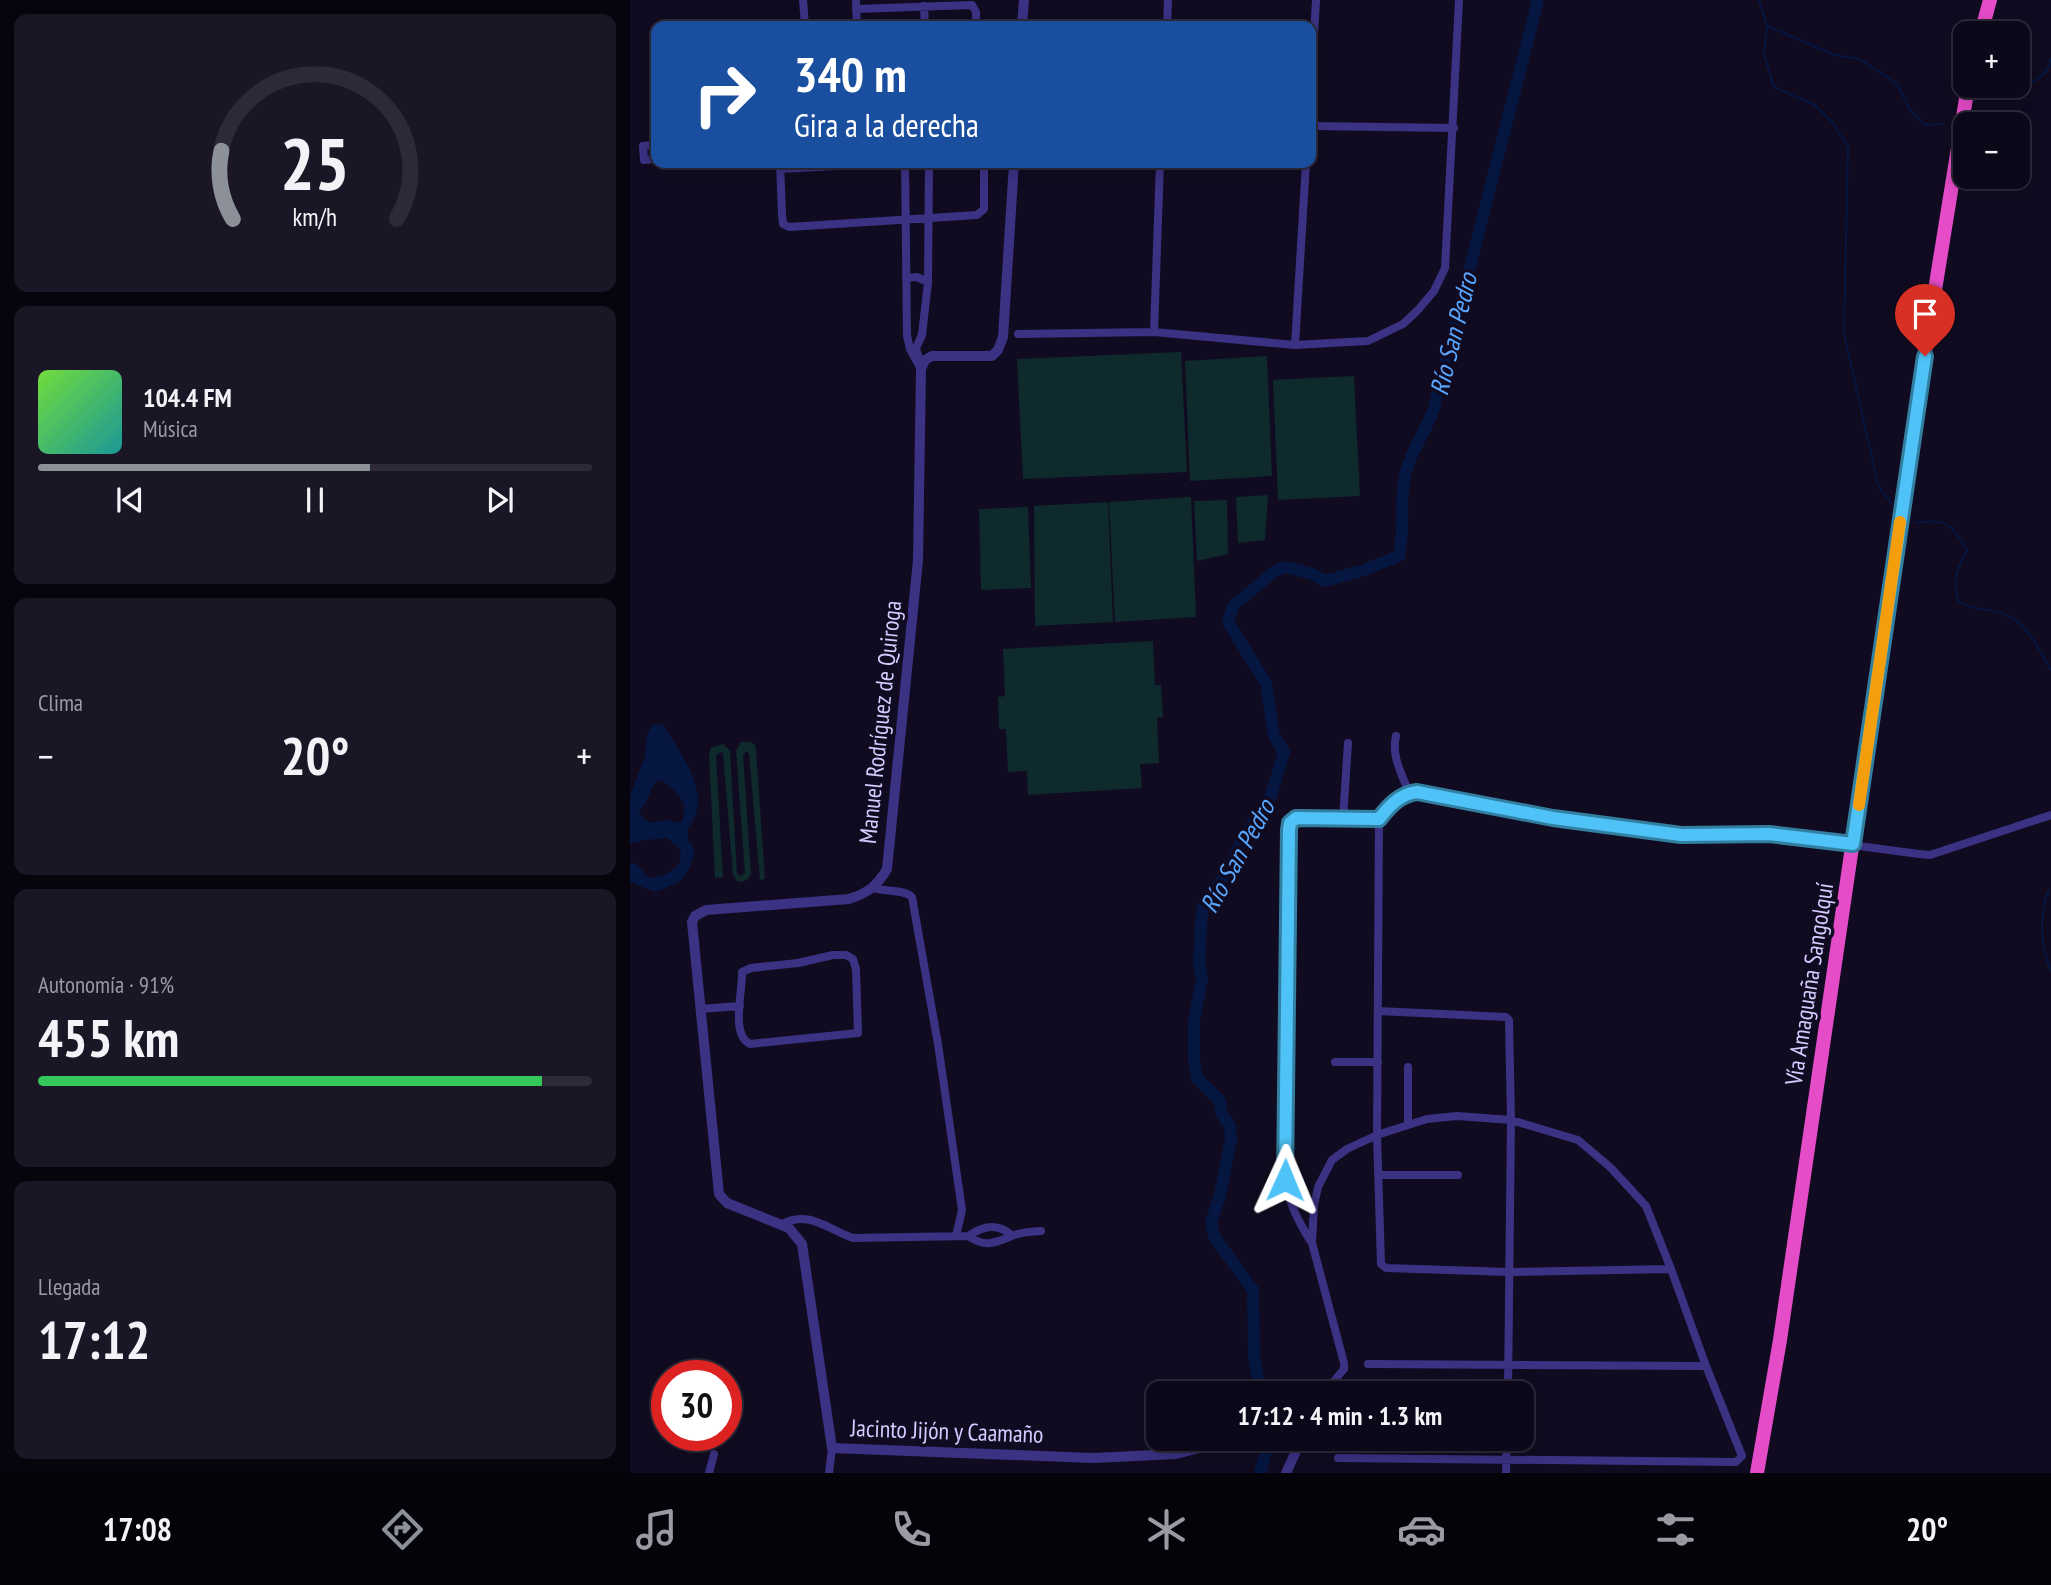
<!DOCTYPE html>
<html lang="es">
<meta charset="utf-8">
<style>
body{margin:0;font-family:"PT Sans Narrow",sans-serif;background:#1b1626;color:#f1f3f6;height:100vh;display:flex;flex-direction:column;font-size:26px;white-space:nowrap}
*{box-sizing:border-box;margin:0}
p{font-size:23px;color:#9a9aa2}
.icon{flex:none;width:38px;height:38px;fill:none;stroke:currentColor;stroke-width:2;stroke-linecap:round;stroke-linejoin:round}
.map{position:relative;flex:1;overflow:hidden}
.side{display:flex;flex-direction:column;gap:14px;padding:14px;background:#07040e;width:630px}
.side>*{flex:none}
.guide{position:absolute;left:21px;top:21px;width:665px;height:147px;border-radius:14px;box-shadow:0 4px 18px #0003,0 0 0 2px #2d2938;background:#1a4fa0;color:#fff;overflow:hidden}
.fabs{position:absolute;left:1323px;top:21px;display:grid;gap:14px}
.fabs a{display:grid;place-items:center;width:77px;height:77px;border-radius:14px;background:#0d0819;box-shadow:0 4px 18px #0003,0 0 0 2px #2d2938;font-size:35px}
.speed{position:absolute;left:21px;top:1360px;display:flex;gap:14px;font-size:35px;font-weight:700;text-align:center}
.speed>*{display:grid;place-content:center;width:91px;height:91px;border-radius:50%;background:#0d0819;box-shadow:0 4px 18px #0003,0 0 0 2px #2d2938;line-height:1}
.speed .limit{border:10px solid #d22;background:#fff;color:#111}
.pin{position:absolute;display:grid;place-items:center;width:60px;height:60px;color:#fff;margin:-72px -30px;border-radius:50% 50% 50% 0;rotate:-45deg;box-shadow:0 0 7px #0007}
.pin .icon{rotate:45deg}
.me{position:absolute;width:77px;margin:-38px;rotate:1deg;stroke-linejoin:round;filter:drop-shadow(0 0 5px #0008)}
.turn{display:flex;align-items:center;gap:24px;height:147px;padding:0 28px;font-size:32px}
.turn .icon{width:91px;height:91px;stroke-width:2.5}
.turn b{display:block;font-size:49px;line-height:60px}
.big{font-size:52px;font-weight:600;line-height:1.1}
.side .card{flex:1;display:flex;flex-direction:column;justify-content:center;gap:10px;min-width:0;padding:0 24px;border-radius:14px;background:#1b1626}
.side .dial{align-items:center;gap:0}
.dial svg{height:182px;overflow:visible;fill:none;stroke:#2d2938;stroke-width:7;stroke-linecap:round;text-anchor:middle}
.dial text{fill:#f1f3f6;stroke:none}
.song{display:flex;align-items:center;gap:21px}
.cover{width:84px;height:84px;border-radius:10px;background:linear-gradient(135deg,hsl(100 70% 55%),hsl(180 70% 35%))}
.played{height:7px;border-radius:4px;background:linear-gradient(90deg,#8c9099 60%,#2d2938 60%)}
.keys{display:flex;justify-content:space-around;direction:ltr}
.heat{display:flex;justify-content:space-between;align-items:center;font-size:38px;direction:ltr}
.charge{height:10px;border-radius:5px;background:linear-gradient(90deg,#34c759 91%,#2d2938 0)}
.trip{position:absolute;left:516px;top:1381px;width:388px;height:70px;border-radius:14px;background:#0d0819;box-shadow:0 4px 18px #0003,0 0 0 2px #2d2938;font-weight:600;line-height:70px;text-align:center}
.tabs{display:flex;height:112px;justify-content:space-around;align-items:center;background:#05030a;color:#9a9aa2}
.tabs .icon{width:49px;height:49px}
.tabs .on{color:#8c9099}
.tabs b{font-size:32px;color:#f1f3f6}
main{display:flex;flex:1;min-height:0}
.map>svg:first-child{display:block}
.green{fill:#0e2a2c}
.water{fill:#051640;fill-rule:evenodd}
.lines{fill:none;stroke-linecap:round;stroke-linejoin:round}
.stream{stroke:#051640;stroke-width:2}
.river{stroke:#051640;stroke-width:12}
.minor{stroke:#3b3284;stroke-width:8}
.tertiary{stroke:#3b3284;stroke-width:10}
.trunk{stroke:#e54cc8;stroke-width:14}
.route-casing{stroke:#337fa1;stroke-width:18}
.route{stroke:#4fc3f7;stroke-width:12}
.slow{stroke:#f59e0b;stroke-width:12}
.labels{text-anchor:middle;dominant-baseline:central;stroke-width:7;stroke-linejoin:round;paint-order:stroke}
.street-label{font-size:24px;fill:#d5cbff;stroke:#110b21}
.water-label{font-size:26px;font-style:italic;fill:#59a6ff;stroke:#110b21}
</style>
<main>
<section class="side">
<div class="card dial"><svg viewBox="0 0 100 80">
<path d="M14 69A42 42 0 1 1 86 69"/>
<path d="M14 69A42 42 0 0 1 9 39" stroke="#8c9099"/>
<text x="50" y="56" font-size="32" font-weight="700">25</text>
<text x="50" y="72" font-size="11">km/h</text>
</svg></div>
<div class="card">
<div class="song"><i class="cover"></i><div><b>104.4 FM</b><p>Música</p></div></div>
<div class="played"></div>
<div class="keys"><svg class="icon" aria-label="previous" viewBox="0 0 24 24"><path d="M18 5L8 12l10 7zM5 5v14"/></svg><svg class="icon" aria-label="pause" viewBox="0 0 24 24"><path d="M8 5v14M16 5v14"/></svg><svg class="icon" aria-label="next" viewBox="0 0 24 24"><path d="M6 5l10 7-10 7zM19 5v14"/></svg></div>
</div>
<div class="card"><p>Clima</p>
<div class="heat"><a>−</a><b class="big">20°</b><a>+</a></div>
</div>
<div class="card"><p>Autonomía · 91%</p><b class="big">455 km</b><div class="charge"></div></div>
<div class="card"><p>Llegada</p><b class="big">17:12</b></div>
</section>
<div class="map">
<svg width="1421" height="1473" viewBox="0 0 1421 1473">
<rect width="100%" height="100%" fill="#110b21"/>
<!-- green -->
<path class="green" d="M551,352L557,472L393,479L387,359Z
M637,356L642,476L560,481L555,361Z
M724,376L730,496L648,500L643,380Z
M638,495L635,540L608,543L606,497Z
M561,497L566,617L485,622L479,502Z
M597,500L598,554L567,561L564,501Z
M478,502L483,622L405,626L404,506Z
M398,507L401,588L351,590L349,509Z
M523,641L525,685H531L533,717L527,718L529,763L510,764L512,788L398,795L397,771L378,772L376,729H369L368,697L375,696L373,649Z
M111,742H121L125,745L126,751L135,879L130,880L119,754L117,751L113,755L121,873C119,880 114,883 107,881L103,874L93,754L91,752L86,755L93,877L85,878L79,754L81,748L93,744L100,751L107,874L111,876L115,873L106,751Z"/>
<!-- water -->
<path class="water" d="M30,724L34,726C51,755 85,796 58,828V840L65,850C57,879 54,881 26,892L0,882V863L7,864L18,878C35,876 55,869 50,849L37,838L15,840L0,844V797L15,756L17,734L22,725ZM31,780C47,792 61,802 51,823L36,820L19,823L8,813C18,804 18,793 26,781Z"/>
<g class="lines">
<!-- stream -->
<path class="stream" d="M1129,0L1137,26L1134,54L1144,87L1185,105L1203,123L1218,147L1214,333L1248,485L1262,504
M1138,26L1204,55L1230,59L1267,84L1280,110L1295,125L1314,124
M1344,101C1345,101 1353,94 1353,93C1375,82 1416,92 1421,58
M1286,523C1317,518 1321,524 1337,550C1327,571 1321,579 1329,602C1345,611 1362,608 1377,615C1399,625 1409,651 1421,670
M1419,890C1408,914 1411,947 1421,971"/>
<!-- river -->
<path class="river" d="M630,1393L624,1355L623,1290L585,1238L581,1223L590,1195L601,1139L600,1126L591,1113L590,1101L567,1078L564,1060V1021L572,978L569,963L572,911L576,899L595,876L616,833L639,802L654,752L644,736L636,683L598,622L603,606L645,571L656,567L682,574L695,581L731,571L769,556C776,526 768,496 777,468C783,448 797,429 804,408L908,0
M630,1473L638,1445L637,1438"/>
<!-- minor -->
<path class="minor" d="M173,0L175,26
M226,0L227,26
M294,6L295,26
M226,9L342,5L346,12V26
M537,26L538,0
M681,86L686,0
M681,126L824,128
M26,145L13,146L14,160L26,159
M150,163L152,215L153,224L159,227L347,215L354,209V163
M275,163L277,336L280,349L291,369
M150,169L266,163
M276,278L287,277L298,282
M524,332L530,163
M388,334L524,332L665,345L738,341L773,324L788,310L804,291L815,268L829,0
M665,345L676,163
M289,359L286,348L292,335L298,282L299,163
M766,736C761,756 772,774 779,793
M713,819L718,743
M243,888C255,892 273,889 282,897L308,1044L332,1210L326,1236
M203,955H216L223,959L226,969L228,1033L120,1044C100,1035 113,990 112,972L121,968L168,963Z
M70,1009L110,1006
M748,1011L876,1017L879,1020L881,1120L878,1393
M705,1062H748
M778,1125V1067
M748,1175H828
M152,1224C180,1210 197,1229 223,1238L338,1236C356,1248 364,1243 382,1236C390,1232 402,1232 411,1231
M338,1236C353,1226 368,1222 382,1236
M681,1242C668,1221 659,1203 655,1179L660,823L666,818L749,819
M1041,1269L879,1272L756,1268L751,1264L747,1135L749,819C759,806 770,794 787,792L923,818L1051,835L1139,834L1289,854L1300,855L1421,815
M738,1364L1076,1366
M694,1393L714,1369V1363L682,1243L684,1205L688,1187L702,1160L717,1149L747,1135L797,1119L827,1116L881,1120L948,1140L980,1167L1016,1206L1041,1269L1076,1366L1112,1456L1106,1462L708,1458
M79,1473L84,1454
M199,1473L202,1448
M876,1473L877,1438"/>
<!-- tertiary -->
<path class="tertiary" d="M392,26L394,0
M384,163L373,337L368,350L362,356H302L295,360L291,369L288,560L257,869C247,886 238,893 219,899L76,910L65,916L62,922L89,1194L97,1203L159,1228L172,1244L202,1448L463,1458L546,1454L608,1438
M656,1473L672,1438"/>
<!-- trunk -->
<path class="trunk" d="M1351,33L1360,0
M1127,1473L1150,1340L1288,395L1338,86"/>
</g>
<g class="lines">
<!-- route casing -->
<g class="route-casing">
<path id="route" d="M655,1180L659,830L660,823L666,818L749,819C759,806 770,794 787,792L923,818L1051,835L1139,834L1223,844L1295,356"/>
</g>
<!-- route -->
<use href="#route" class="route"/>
<!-- slow -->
<path class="slow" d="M1229,805L1270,522"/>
</g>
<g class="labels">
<!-- street labels -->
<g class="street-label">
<text transform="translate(250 722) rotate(-84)">Manuel Rodríguez de Quiroga</text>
<text transform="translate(1179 984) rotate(-81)">Vía Amaguaña Sangolquí</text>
<text transform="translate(317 1431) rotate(2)">Jacinto Jijón y Caamaño</text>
</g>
<!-- water labels -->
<g class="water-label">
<text transform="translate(823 334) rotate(-76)">Río San Pedro</text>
<text transform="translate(607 856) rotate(-61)">Río San Pedro</text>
</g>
</g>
</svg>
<div class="fabs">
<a>+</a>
<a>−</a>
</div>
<div class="speed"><div class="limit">30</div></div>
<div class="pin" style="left:1295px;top:356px;background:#d93025"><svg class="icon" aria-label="arrive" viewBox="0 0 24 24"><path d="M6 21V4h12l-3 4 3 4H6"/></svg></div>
<svg class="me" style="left:655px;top:1180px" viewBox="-20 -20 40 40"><path d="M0-17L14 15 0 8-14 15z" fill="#4fc3f7" stroke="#fff" stroke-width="4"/></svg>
<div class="trip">17:12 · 4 min · 1.3 km</div>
<div class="guide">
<div class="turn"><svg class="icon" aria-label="right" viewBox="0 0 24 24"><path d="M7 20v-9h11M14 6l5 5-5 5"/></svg><div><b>340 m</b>Gira a la derecha</div></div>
</div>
</div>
</main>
<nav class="tabs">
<b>17:08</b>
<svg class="icon on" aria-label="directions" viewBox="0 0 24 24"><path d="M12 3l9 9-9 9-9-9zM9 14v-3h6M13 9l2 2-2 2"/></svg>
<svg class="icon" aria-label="music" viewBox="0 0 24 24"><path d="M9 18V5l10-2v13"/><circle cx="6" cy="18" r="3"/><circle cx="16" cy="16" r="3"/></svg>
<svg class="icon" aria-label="phone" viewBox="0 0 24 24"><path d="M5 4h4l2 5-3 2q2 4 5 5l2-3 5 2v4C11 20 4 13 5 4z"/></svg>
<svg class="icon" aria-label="climate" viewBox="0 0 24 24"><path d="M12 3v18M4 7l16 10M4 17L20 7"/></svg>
<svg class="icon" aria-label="car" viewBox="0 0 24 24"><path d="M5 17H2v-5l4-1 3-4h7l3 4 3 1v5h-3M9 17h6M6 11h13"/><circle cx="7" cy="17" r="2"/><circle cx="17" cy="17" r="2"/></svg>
<svg class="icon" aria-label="filters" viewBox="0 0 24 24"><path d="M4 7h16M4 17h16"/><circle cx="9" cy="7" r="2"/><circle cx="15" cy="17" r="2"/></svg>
<b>20°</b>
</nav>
